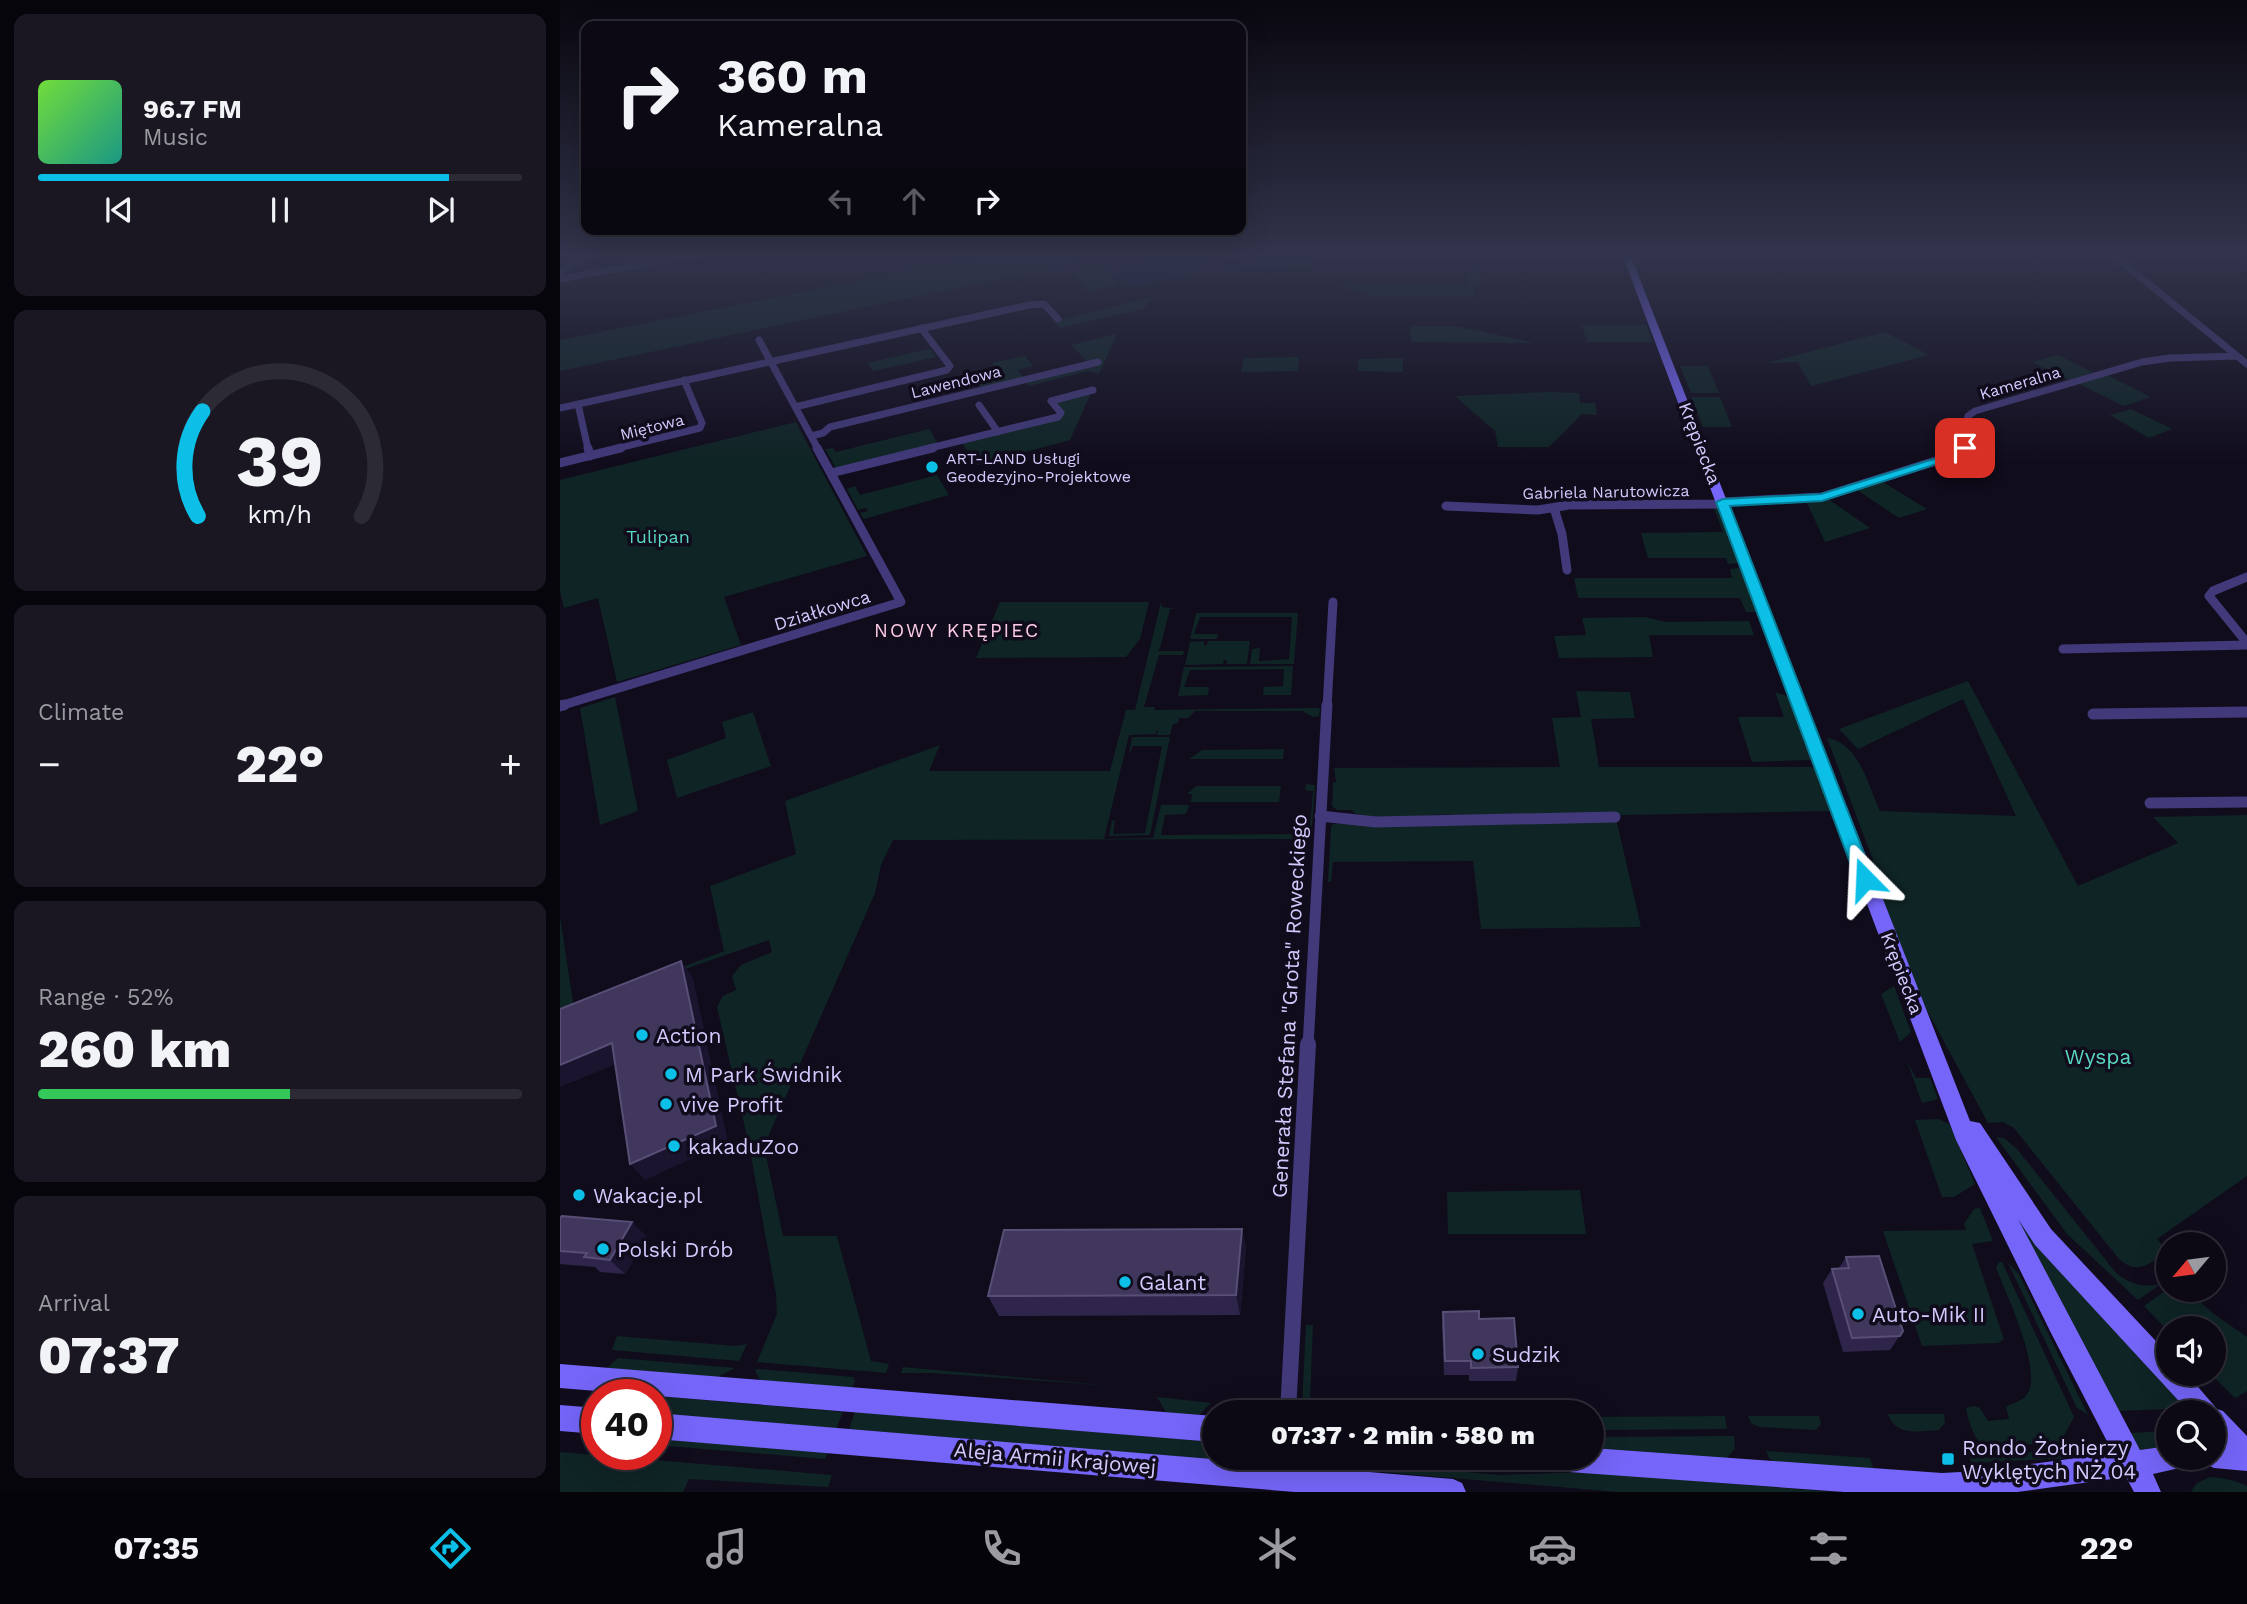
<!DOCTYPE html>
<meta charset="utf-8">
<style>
body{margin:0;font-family:"Work Sans",sans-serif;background:#1a1722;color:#f1f3f6;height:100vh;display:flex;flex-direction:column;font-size:26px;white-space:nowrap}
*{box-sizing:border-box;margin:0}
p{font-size:23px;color:#9a9aa0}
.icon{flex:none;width:38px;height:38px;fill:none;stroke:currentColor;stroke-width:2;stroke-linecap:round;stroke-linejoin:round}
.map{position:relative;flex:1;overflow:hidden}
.sheet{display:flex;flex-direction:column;gap:14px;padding:14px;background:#07050c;width:560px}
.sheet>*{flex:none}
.top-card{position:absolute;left:21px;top:21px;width:665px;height:214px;border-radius:14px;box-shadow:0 7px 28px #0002,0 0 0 2px #2c2a34;background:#0c0915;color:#f1f3f6;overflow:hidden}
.needle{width:46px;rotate:241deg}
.tools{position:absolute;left:1596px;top:1232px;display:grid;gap:14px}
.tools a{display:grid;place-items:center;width:70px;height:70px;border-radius:50%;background:#0c0915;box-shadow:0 7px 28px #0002,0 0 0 2px #2c2a34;font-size:35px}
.speed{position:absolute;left:21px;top:1379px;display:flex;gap:14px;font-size:35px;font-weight:700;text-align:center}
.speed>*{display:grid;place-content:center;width:91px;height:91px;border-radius:50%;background:#0c0915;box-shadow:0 7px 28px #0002,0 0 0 2px #2c2a34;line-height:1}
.speed .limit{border:10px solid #d22;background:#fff;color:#111}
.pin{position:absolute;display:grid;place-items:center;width:60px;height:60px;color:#fff;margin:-30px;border-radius:14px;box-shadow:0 4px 10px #0006}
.me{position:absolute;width:77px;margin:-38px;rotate:339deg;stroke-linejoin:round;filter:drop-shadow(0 0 5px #0008)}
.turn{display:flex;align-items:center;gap:24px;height:147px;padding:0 21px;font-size:32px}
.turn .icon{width:91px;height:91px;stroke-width:2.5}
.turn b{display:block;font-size:49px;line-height:60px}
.lanes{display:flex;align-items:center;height:66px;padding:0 21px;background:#0003;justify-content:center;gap:35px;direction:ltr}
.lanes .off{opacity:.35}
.big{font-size:52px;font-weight:800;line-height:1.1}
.sheet .tile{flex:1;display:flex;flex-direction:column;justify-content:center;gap:10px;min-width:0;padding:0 24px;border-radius:14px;background:#1a1722}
.sheet .dial{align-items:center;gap:0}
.dial svg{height:182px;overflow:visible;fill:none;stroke:#2c2a34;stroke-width:7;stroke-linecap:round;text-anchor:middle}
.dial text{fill:#f1f3f6;stroke:none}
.song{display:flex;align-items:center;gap:21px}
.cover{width:84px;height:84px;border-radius:10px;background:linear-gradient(135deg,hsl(100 70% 55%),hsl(170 70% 35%))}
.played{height:7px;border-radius:4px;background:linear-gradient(90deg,#0bbfe7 85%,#2c2a34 85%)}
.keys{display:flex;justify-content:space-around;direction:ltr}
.heat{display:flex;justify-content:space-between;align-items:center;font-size:38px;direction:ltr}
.charge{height:10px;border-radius:5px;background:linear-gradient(90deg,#34c759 52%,#2c2a34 0)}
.trip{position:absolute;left:642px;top:1400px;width:402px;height:70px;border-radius:35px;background:#0c0915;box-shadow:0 7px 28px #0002,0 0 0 2px #2c2a34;font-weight:800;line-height:70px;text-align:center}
.tab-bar{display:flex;height:112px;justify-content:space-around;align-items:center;background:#050408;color:#9a9aa0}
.tab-bar .icon{width:49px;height:49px}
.tab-bar .selected{color:#0bbfe7}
.tab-bar b{font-size:32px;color:#f1f3f6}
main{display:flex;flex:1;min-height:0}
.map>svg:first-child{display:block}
.green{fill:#0f2425}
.water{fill:#0a1737}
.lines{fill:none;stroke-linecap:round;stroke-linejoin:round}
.stream{stroke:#0a1737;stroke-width:2.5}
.street-far3{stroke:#413979;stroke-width:7}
.street-far2{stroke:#413979;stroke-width:9}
.street-far1{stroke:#413979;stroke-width:11}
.street{stroke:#413979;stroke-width:16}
.secondary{fill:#7565f8;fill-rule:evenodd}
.wall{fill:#2f254a}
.shaded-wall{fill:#1b142f}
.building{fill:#41375d;stroke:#584e76;stroke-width:2}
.route{fill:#0bbfe7;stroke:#077c96;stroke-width:2}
.poi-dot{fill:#0bbfe7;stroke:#100c1c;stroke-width:2.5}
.labels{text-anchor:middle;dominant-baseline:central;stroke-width:7;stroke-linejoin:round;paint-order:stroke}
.far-street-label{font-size:16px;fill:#d4c9fd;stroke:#100c1c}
.far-poi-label{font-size:16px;fill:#d4c9fd;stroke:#100c1c;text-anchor:start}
.street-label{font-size:18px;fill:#d4c9fd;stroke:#100c1c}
.park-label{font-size:18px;fill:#5ad8c3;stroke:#100c1c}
.neighbourhood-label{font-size:19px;letter-spacing:2px;fill:#fdcbe7;stroke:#100c1c}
.near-street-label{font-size:21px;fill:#d4c9fd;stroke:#100c1c}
.near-poi-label{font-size:21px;fill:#d4c9fd;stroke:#100c1c;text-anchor:start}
.near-park-label{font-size:21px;fill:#5ad8c3;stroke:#100c1c}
</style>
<main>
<section class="sheet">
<div class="tile">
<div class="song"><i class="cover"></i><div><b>96.7 FM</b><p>Music</p></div></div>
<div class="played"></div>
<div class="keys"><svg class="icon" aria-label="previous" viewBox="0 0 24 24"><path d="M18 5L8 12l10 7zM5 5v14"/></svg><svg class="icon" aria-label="pause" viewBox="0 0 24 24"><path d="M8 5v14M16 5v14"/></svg><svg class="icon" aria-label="next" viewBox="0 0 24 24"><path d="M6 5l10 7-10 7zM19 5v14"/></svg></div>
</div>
<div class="tile dial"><svg viewBox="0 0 100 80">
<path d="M14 69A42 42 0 1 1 86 69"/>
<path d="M14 69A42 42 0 0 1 16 23" stroke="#0bbfe7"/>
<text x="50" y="56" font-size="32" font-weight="700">39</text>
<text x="50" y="72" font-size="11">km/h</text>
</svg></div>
<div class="tile"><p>Climate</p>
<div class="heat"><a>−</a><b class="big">22°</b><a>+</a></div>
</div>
<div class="tile"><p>Range · 52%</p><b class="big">260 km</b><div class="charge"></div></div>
<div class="tile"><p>Arrival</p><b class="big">07:37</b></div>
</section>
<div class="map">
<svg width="1687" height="1492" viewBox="0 0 1687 1492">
<rect width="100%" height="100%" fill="#100c1c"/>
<!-- green -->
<path class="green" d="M433,254H518L516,263L0,371V340Z
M701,258H748V270L694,267Z
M544,267L557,285L529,292L513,272Z
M906,271H920L922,284L913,285L915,296L815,297L780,285L908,284Z
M594,297L583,309L500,328L493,321Z
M1022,325H1086L1093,342H1027Z
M850,326H895L975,343L851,342Z
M1325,332L1369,355L1251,386L1238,362L1207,363Z
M557,334L539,374L528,371L469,386L465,380L529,363L511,345Z
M370,349L376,357L313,371L307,363Z
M1498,355L1534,373L1509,380L1472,362Z
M465,356L473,366L458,370L464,379L422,389L415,380L439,374L432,363Z
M739,357L738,371L681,372L684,358Z
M843,358V372L798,371V359Z
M1120,366H1148L1159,393H1131Z
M1546,375L1549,376L1591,397L1564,406L1519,384Z
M532,391L510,440L417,465L402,443L502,416L497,403L499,401Z
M987,392L1019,393L1020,403H1035L1037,415L1022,414L989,447H938L935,431L895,396Z
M1131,397H1160L1172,427H1143Z
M1571,409L1612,429L1589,438L1550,415Z
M236,422L307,556L164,597L181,645L57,682L38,598L4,608L0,591V480Z
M369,429L379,445L277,470L265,449L273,448L276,452Z
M377,475L389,495L304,519L300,513L308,511L306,508L298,510L287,489L295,486L300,495Z
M1323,482L1367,509L1339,518L1297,490Z
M1268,499L1310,528L1265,542L1247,503Z
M1153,506L1161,510L1180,563L1168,564L1166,558H1088L1081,533L1163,532Z
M1179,568L1198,608L1196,612H1186L1180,598H1018L1014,578H1172L1170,569Z
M440,602H589L580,639L566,657L416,658Z
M601,602L602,607L617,609H610L600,648L597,651H624L623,655H599L584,707H595L594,710L757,708L760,709L759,716L753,717L742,711H635L628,718H619L618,723L613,724L610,735H597L599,725L596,734L569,735L544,839L593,838L601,805H629L626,814L605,815L601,835L736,834L737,827L750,826L753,791L745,790L746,784L755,785L751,839L333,840L321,865L315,893L204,1146L223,1236H277L311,1361L329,1364L326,1373L197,1362L217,1314L216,1294L189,1145L157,1007L163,996L176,990L172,976L181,965L212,952L209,940L131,967L0,1019V916L14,1009L164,951L150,886L236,854L225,801L380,745L369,771H550L566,710H575Z
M636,613H738L734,664H690L692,649L700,648L699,661L729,659L732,617H640L634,634H658L657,639H630Z
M1085,617L1106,622L1189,621L1194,635H1089L1093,657L999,658L994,636L1026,635L1022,618Z
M644,641V645L646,646L648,641H690L687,664H667V661L664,660L663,664L625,665L630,642Z
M733,666L731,695H703L704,687L723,686L724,669L630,670L624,687H649L648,695L618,696L624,667Z
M1408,681L1518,886L1618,843L1593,817L1687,815V1176L1597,1239L1608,1252C1590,1263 1578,1276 1559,1259L1454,1128L1443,1122L1428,1123L1362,1001L1305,861L1313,860L1267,738C1299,743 1308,785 1320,811L1456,816L1403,699L1298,749L1279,729Z
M1016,691L1070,692L1075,718L1031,719L1039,767H1251L1258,771L1274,811L913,818C873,807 833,827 794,813L793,810H777L772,806L773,783L776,782L774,768L1000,767L992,718L1021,717Z
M1215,692L1230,697L1253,756L1250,760L1192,762L1178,717H1224Z
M55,697L78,811L40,825L20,708Z
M193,712L211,766L117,798L107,760L166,738L162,722Z
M572,737H610L590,835L549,836L552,821L555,820L553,834L585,833L602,746H573L569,755Z
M724,749L723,759H629L642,750Z
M636,786H721L719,802H628L631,801L632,794H627Z
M1056,818L1081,927L921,929L913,861L773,862L771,882H768L771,828L773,824Z
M1334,986L1351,1032L1340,1042L1321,994Z
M1347,1061L1356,1078H1370L1378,1099L1362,1103Z
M1378,1119L1389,1124L1393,1132L1415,1184L1394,1197H1382L1355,1120Z
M1436,1137L1444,1138L1457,1149L1557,1274C1571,1284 1584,1288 1601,1284L1578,1300L1507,1234Z
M1426,1165L1630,1408L1558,1411Z
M1020,1190L1026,1234H888L887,1192Z
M1420,1208L1433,1241L1412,1244L1444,1339L1438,1343L1362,1346L1323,1231L1406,1230L1404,1224L1414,1209Z
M1439,1262H1442L1514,1417L1500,1443L1424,1446C1414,1440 1408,1420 1406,1408L1414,1406L1420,1408L1428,1421L1449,1419L1446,1407C1453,1402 1463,1402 1468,1393C1482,1369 1446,1293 1436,1268Z
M1448,1263L1459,1274L1528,1415L1517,1408Z
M1608,1289L1636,1290L1643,1296L1638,1300L1654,1314L1687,1337V1391L1675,1398L1651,1374H1654V1328H1608V1331L1584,1306Z
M746,1325H753L750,1400L816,1408L795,1407L794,1412L742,1407Z
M57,1336L175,1346L187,1344L179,1361L52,1350Z
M58,1358L175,1368L157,1377L47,1368Z
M343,1367L555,1386L372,1373H341Z
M198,1369L293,1377L295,1381L292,1388L200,1380L195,1370Z
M96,1396L283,1412L276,1429L96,1414Z
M597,1397L651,1403L639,1415L607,1414Z
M295,1412L654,1442V1458H763L762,1469L289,1429Z
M1328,1414H1384L1385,1423L1379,1430C1359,1431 1336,1437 1328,1414Z
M1165,1416L1167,1429L1033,1430V1417Z
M1188,1416H1259L1261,1424L1256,1430L1200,1427L1192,1424Z
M1608,1431V1446L1579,1450L1569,1433Z
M1174,1436L1175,1449L1167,1458L1033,1448L1032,1437Z
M96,1438L268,1452L265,1459L96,1445Z
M1206,1451L1310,1458L1314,1470L1216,1463L1209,1458Z
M1503,1451L1511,1458L1411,1463L1409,1454Z
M0,1452L272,1475L268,1487L129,1479L123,1492H0Z
M836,1466L940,1475L1026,1472L1273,1492H1058L822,1472L826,1468Z
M1650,1477C1664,1478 1675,1480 1687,1486V1492H1631L1637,1483Z"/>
<!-- water -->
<path class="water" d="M597,254H666V255L650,258L631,274L616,272L620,278L568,286L554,274C562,264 585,264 597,254Z"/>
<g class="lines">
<!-- stream -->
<path class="stream" d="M639,254L642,263L707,270"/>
<!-- street-far3 -->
<path class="street-far3" d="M1552,254L1687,364
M0,272L29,254
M0,279L138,254
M199,340L251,436
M18,404L28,449
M419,405L438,432
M235,407L387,370L390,366L361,328
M0,408L469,305L484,304L498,319
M54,449L140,428L142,423L124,380
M258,449L251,436L263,433L270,427L538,362
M366,449L498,417L501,413L491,401L533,390
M1404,449L1408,416L1415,411L1582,362L1610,358L1677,356"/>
<!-- street-far2 -->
<path class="street-far2" d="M28,448L30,456
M0,463L61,448
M271,473L373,448
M1163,502L1262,497L1401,453L1405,448
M886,506L978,510L1009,505L1163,504
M994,508L1002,534L1007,570
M1687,577L1653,591L1649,596L1687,643
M1503,649L1687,645
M0,706L341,602L257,448
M767,707L773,602"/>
<!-- street-far1 -->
<path class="street-far1" d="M0,706L4,705
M1533,714L1687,712
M1590,803L1687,802
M760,816L816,822L1055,817
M748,1046L767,705"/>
<!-- street -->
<path class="street" d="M728,1412L748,1044"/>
<!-- secondary -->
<path class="secondary" d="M1062,254H1070L1410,1121L1420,1123L1491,1229L1608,1354V1374H1627L1657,1409L1663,1411L1687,1436V1471L1654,1468L1645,1464L1642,1458H1654V1442H1658L1654,1438V1412H1629L1475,1245L1458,1219L1580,1450L1608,1446V1458H1628L1624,1467L1593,1474L1601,1492H1574L1566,1477L1457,1492H1284L995,1471L986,1467L982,1458H1032V1448L1382,1473L1419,1471L1553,1453L1491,1333L1396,1140Z
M0,1364L654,1416V1442L0,1388Z
M0,1405L37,1408V1434L0,1431Z
M96,1413L893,1479L902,1483L906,1492H735L96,1439Z"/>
</g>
<!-- wall -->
<path class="wall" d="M0,1218L87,1237L65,1274L40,1272L35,1267L0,1264Z
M682,1229L686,1249L680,1315L439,1316L428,1296Z
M1286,1257L1343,1331L1330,1350L1283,1352L1263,1283L1272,1269L1279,1268Z
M883,1312L919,1319L958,1367L956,1381H909V1375H884L882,1326Z"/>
<!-- shaded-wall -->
<path class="shaded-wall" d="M121,961L133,978L168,1142L85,1180L70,1164Z
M52,1043L66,1060L0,1087V1065Z
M72,1222L87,1237L65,1274L50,1260Z
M682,1229L686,1249L680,1315L676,1295Z"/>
<!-- building -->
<path class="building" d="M121,961L156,1126L70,1164L52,1043L0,1065V1009Z
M2,1216L72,1222L50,1260L24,1257L27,1253L0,1251V1218Z
M682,1229L676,1295L428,1296L444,1230Z
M1319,1256L1343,1331L1340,1336L1292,1338L1272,1269L1289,1268L1286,1257Z
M919,1311V1319L954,1318L958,1367L911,1368V1361H885L883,1312Z"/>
<!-- sky -->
<linearGradient id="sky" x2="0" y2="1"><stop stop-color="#09070f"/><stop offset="0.55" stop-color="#31344b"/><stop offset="1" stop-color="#31344b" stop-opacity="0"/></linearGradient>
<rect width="1687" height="463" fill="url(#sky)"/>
<!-- route -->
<path class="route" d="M1405,445L1411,448L1405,455L1262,501L1170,506L1314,879L1311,883H1299L1296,879L1156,502L1163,499L1261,494L1377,458Z"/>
<!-- markers -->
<g class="poi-dot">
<circle cx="372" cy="467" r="7"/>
<circle cx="82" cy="1035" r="7"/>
<circle cx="111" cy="1074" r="7"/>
<circle cx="106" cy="1104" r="7"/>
<circle cx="114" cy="1146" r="7"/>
<circle cx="19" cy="1195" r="7"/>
<circle cx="43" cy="1249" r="7"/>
<circle cx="565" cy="1282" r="7"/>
<circle cx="1298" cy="1314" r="7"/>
<circle cx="918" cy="1354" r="7"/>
<rect x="1381" y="1452" width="14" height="14" rx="3.5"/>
</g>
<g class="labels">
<!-- far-street labels -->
<g class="far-street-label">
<text transform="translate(396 382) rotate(-14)">Lawendowa</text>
<text transform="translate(1460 383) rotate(-16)">Kameralna</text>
<text transform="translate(92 427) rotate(-14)">Miętowa</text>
<text transform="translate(1046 492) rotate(-1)">Gabriela Narutowicza</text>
</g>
<!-- far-poi labels -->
<g class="far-poi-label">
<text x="386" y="458">ART-LAND Usługi<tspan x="386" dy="18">Geodezyjno-Projektowe</tspan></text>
</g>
<!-- street labels -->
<g class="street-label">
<text transform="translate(1140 443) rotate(69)">Krępiecka</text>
<text transform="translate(262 610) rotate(-17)">Działkowca</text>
<text transform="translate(1342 973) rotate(69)">Krępiecka</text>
</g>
<!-- park labels -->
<g class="park-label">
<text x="98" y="536">Tulipan</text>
</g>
<!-- neighbourhood labels -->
<g class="neighbourhood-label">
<text x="397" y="630">NOWY KRĘPIEC</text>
</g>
<!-- near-street labels -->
<g class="near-street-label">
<text transform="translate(729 1006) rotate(-87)">Generała Stefana "Grota" Roweckiego</text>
<text transform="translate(495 1458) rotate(5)">Aleja Armii Krajowej</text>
</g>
<!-- near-poi labels -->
<g class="near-poi-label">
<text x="96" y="1035">Action</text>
<text x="125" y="1074">M Park Świdnik</text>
<text x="120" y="1104">vive Profit</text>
<text x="128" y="1146">kakaduZoo</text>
<text x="33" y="1195">Wakacje.pl</text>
<text x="57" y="1249">Polski Drób</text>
<text x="579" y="1282">Galant</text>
<text x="1312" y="1314">Auto-Mik II</text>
<text x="932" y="1354">Sudzik</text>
<text x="1402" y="1447">Rondo Żołnierzy<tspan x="1402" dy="24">Wyklętych NŻ 04</tspan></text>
</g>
<!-- near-park labels -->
<g class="near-park-label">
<text x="1538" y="1056">Wyspa</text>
</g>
</g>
</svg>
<div class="tools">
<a><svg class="needle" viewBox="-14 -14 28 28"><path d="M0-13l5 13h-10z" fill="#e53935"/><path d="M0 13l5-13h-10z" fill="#9a9aa0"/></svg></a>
<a><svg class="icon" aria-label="sound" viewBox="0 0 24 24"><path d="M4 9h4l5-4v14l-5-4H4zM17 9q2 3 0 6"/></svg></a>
<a><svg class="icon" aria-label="search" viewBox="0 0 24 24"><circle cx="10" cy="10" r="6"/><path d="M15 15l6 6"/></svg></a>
</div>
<div class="speed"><div class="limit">40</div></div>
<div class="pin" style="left:1405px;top:448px;background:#d93025"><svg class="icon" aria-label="arrive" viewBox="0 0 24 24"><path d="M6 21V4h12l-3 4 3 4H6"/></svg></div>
<svg class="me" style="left:1305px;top:879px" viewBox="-20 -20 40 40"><path d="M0-17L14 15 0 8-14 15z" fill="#0bbfe7" stroke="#fff" stroke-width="4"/></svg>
<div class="trip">07:37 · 2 min · 580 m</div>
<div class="top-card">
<div class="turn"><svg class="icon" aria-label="right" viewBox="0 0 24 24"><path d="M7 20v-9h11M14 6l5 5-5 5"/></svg><div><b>360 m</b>Kameralna</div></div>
<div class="lanes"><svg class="icon off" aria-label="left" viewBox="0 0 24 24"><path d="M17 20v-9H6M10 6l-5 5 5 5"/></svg><svg class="icon off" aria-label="ahead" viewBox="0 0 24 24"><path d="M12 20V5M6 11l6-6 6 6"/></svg><svg class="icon" aria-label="right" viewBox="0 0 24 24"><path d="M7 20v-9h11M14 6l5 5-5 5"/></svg></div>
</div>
</div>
</main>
<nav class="tab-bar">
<b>07:35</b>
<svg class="icon selected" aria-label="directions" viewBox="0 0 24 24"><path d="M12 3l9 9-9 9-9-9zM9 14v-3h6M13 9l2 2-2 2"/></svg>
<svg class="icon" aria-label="music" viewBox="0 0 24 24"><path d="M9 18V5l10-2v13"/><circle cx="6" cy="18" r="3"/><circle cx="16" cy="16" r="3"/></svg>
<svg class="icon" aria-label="phone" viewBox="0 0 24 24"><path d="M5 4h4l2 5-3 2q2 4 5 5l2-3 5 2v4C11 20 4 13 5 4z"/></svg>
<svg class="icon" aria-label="climate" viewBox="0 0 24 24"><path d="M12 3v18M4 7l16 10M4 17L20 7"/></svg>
<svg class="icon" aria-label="car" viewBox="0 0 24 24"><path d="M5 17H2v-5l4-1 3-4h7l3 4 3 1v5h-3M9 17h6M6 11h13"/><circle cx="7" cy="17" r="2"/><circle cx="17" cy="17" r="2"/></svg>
<svg class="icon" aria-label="filters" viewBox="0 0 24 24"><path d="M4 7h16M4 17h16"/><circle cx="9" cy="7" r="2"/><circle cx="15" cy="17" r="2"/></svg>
<b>22°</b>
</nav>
